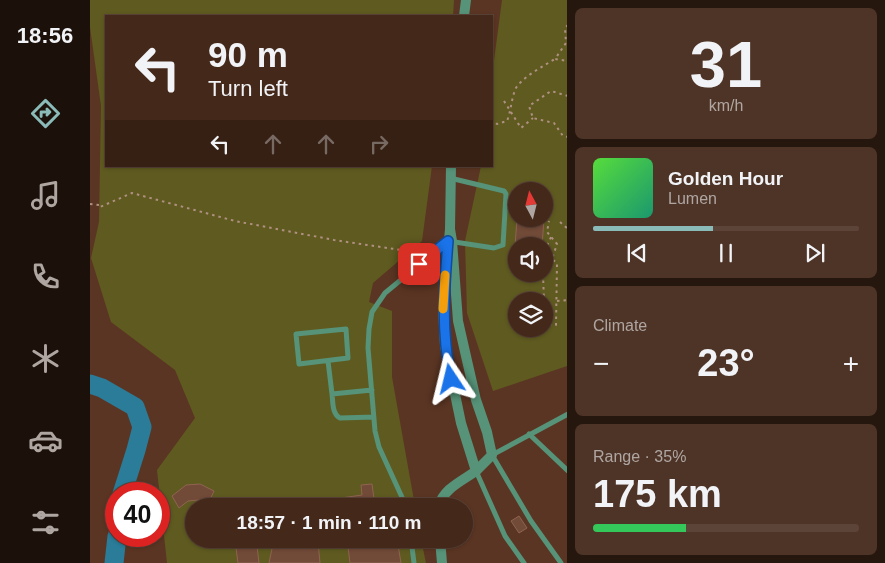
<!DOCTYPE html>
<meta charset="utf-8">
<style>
body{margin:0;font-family:Helvetica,sans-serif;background:#4e3427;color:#f1f3f6;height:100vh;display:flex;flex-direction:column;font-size:19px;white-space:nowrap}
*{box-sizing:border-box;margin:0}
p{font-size:16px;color:#afa6a2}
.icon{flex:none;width:28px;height:28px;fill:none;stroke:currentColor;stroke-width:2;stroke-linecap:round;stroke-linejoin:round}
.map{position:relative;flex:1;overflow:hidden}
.details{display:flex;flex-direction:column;gap:8px;padding:8px;background:#25160e;width:318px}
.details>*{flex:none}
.guide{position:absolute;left:15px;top:15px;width:388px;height:152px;border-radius:0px;box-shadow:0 1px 4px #0004,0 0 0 1px #5c4439;background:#44281a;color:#f1f3f6;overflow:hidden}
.needle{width:32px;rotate:353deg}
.buttons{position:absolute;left:418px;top:182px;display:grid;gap:10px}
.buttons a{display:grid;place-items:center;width:45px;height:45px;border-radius:50%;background:#44281a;box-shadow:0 1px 4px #0004,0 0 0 1px #5c4439;font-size:25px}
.speed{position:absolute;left:15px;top:482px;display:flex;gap:10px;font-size:25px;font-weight:700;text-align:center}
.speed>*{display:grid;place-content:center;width:65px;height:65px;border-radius:50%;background:#44281a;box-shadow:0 1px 4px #0004,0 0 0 1px #5c4439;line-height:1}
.speed .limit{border:8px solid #d22;background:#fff;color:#111}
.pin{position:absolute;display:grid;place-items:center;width:42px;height:42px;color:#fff;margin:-21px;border-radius:10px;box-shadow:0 2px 8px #0006}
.me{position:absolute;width:55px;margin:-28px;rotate:350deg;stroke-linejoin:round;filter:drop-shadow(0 0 4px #0008)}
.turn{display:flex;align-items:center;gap:18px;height:105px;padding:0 20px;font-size:22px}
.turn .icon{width:65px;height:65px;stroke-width:2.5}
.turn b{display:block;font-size:35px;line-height:42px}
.lanes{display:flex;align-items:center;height:48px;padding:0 20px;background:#0003;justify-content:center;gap:25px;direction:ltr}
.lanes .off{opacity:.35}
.big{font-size:38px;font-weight:600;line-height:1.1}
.details .tile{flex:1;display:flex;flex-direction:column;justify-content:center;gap:8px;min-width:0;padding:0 18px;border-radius:8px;background:#4e3427}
.details .dial{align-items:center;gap:0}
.dial b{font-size:65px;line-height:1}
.song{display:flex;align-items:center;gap:15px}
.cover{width:60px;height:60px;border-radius:8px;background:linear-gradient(135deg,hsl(110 70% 55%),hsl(160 70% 35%))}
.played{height:5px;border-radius:2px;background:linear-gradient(90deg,#8bbbb9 45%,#5c4439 45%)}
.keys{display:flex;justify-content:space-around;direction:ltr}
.heat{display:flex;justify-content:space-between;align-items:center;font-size:28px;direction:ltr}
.charge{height:8px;border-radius:4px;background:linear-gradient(90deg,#34c759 35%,#5c4439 0)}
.trip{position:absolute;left:95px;top:498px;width:288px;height:50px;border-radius:25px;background:#44281a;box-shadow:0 1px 4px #0004,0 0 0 1px #5c4439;font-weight:600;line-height:50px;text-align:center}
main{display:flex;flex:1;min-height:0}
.menu{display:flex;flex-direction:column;width:90px;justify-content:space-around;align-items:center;background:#1b100a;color:#afa6a2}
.menu .icon{width:35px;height:35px}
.menu .active{color:#8bbbb9}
.menu b{font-size:22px;color:#f1f3f6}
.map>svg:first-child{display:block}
.green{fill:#5f5a20;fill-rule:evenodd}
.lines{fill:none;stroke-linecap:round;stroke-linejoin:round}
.river{stroke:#2a7c98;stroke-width:19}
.building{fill:#724a38;stroke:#8f6451}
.path{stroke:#af9082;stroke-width:2;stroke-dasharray:2.5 4;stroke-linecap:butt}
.service{stroke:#569378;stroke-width:5}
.minor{stroke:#569378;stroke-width:10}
.tertiary{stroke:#569378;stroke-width:10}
.route-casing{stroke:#114b97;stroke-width:12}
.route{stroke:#1a73e8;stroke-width:9}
.slow{stroke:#f59e0b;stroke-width:9}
</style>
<main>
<nav class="menu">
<b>18:56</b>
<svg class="icon active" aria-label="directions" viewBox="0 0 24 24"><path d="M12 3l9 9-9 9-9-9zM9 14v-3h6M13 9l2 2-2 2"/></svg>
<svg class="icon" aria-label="music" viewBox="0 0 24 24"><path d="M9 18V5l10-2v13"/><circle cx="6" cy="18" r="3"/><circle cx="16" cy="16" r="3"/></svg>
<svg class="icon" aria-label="phone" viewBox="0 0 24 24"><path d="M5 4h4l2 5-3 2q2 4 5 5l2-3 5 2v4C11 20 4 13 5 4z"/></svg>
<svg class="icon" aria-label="climate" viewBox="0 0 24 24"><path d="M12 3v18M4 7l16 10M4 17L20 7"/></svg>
<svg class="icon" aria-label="car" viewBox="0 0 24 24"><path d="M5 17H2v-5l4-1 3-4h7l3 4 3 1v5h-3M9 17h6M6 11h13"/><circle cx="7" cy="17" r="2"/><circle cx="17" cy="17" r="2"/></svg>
<svg class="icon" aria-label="filters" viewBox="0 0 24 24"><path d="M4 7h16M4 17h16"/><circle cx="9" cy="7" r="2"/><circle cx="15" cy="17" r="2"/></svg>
</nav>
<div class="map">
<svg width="478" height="563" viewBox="0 0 478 563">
<rect width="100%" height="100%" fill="#5b3523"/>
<!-- green -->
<path class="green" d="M0,0H364L363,16H16V166H342L332,241L283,283L279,302L302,311V377L325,506H104V539H331L336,563H77L67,470L105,418L85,370L21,322L1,258L9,222L11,106L0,27Z
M412,0H477V366L403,391L377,313L375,241L391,166H401V83ZM426,191H454V219H426ZM426,246H454V274H426ZM426,301H454V329H426Z"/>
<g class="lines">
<!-- river -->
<path class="river" d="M0,384L12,388L45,407L52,427L46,450L32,494
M24,563L27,536"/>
</g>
<!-- building -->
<path class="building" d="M427,219H454L452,246H425Z
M110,484L124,491L118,504L109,500L98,501L89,508L82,496L96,485Z
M282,484L285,506H252L251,498L272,495L271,485Z
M429,516L437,528L429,533L421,521Z
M184,539H208L209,544L228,542L230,563H179Z
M257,539H307L311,563H260Z
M167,546L169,563H148L146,548Z"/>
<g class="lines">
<!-- path -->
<path class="path" d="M478,25L475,28L476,43L465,59L478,61
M478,96L461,91L439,106L443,118L464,123L473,136L478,137
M414,101L431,128L443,118
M401,119L407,124L417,121C421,111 421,101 425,90C429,79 455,65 465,59
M0,204L10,205V207L42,193L145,221L244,240L331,253
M470,222L478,229
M454,266L462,259L467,244L457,232L459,221
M453,274L454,301
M467,301L478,300
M454,303V324L466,325L467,263L462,259L456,248L461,237"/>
<!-- service -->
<path class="service" d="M256,329L258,358L209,364L206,334Z
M238,361L242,394
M282,390L242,394C243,402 242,414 250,418L284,417
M439,434L478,471
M386,471L415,536L434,563
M316,506L289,447L285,431L278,348L279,329L282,312L295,293L358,241L404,248L413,245L416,194L414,191L360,178
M321,539L324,563
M471,563L441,521L402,455L478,414"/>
<!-- minor -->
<path class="minor" d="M349,506C353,489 372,481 386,471
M350,539L352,563"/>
<!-- tertiary -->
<path class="tertiary" d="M374,16L376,0
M360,229L362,241L368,321L386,400L397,432L402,455L386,471L371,423L355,346L353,307L360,229L361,166"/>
</g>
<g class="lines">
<!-- route casing -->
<g class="route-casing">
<path id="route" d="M329,264L358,241C354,290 351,330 361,379"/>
</g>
<!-- route -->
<use href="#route" class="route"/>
<!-- slow -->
<path class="slow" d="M353,309L355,275"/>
</g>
</svg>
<div class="buttons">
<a><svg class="needle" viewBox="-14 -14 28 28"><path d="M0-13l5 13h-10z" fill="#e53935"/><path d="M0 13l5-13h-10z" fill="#afa6a2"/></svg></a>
<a><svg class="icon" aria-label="sound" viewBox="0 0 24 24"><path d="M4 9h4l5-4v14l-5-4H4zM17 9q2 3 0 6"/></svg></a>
<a><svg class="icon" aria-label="layers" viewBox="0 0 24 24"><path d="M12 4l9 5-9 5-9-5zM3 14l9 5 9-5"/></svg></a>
</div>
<div class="speed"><div class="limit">40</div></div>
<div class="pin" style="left:329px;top:264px;background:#d93025"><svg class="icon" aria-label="arrive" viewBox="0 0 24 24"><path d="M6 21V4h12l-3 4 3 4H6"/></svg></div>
<svg class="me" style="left:361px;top:379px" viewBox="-20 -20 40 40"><path d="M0-17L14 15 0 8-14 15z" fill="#1a73e8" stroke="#fff" stroke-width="4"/></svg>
<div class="trip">18:57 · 1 min · 110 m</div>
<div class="guide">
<div class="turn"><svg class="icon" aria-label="left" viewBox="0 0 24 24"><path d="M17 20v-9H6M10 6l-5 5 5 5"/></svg><div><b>90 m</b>Turn left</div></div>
<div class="lanes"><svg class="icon" aria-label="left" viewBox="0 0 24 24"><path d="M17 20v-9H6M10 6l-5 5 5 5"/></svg><svg class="icon off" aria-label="ahead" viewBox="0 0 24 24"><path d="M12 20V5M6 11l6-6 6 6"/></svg><svg class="icon off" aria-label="ahead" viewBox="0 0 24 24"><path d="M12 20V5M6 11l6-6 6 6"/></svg><svg class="icon off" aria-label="right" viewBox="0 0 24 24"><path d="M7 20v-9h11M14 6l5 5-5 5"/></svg></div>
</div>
</div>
<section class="details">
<div class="tile dial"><b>31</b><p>km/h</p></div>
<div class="tile">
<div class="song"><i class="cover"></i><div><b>Golden Hour</b><p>Lumen</p></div></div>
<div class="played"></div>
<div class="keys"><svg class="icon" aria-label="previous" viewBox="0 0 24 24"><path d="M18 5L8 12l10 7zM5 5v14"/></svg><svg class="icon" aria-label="pause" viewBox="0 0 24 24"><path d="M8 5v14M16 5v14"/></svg><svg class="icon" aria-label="next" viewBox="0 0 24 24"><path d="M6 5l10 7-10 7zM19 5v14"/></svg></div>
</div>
<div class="tile"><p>Climate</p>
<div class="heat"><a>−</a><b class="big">23°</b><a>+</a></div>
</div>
<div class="tile"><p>Range · 35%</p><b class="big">175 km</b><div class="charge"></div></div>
</section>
</main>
